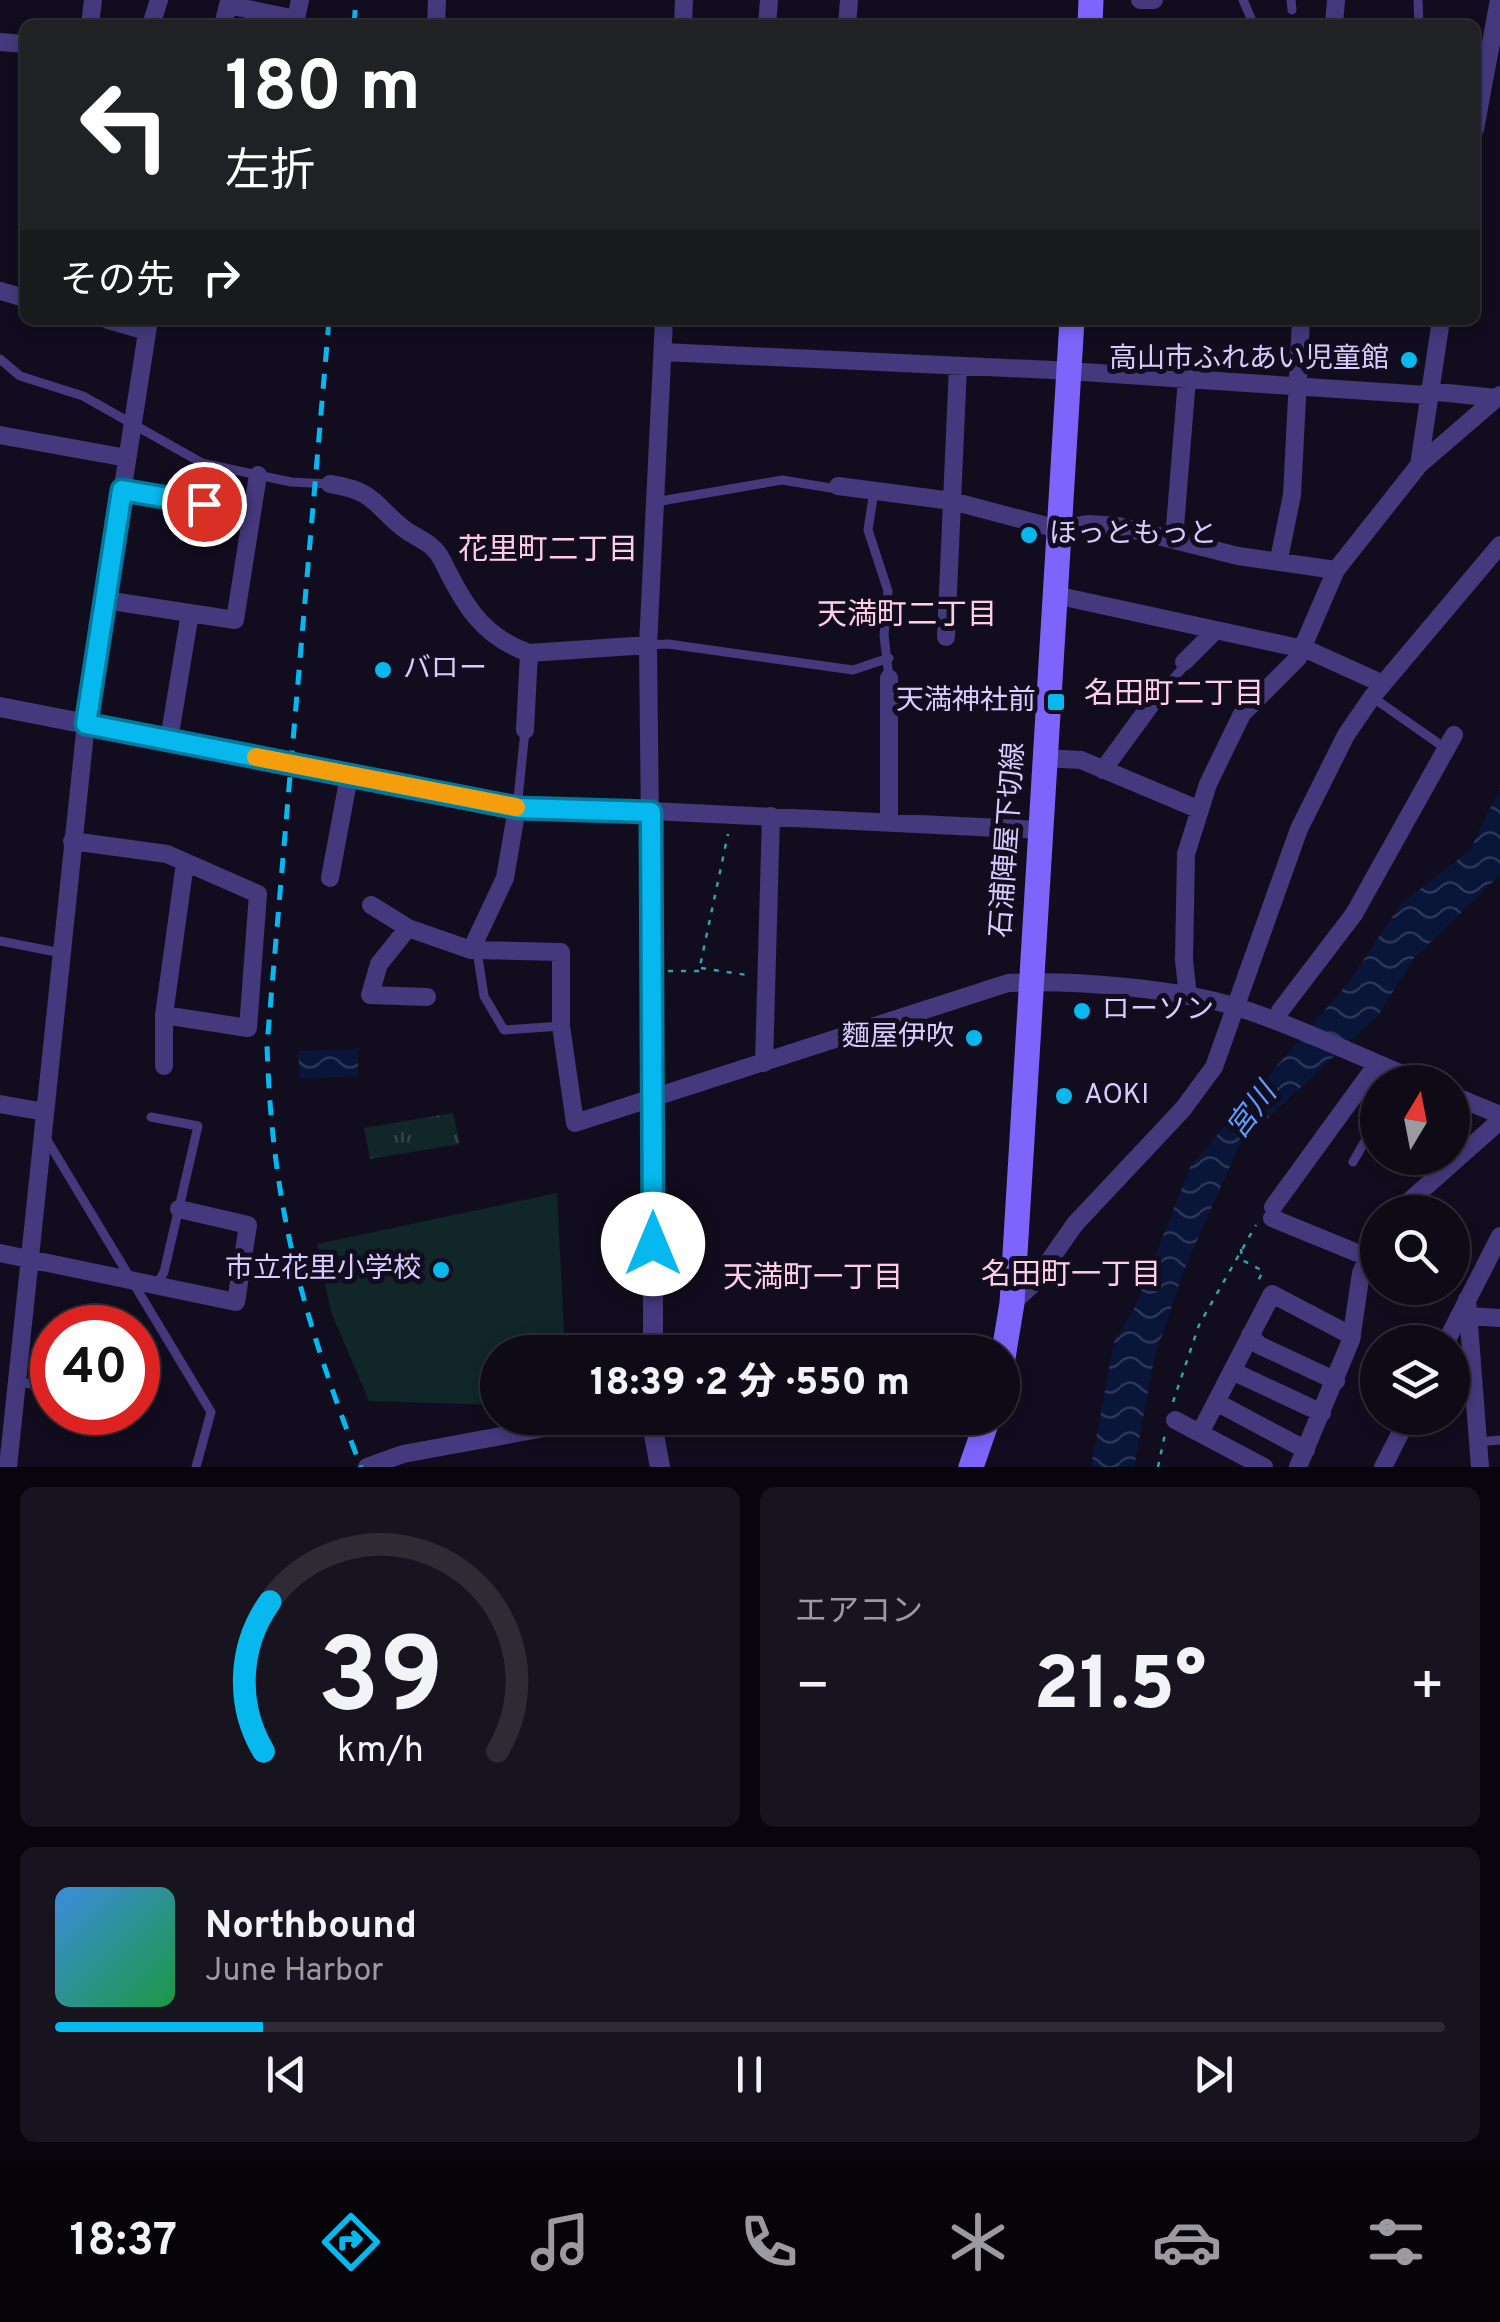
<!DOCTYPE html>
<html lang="ja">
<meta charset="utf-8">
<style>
body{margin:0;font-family:Overpass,"Noto Sans JP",sans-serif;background:#17131f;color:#f1f3f6;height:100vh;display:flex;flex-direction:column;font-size:38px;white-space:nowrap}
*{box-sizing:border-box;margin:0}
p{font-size:32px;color:#9b9aa1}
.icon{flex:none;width:55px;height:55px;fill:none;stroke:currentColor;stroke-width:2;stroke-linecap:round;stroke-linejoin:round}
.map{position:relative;height:1467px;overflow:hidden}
.details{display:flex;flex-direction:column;gap:20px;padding:20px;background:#08060c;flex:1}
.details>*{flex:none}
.hud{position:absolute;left:20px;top:20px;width:1460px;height:305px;border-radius:15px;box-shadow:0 5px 15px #0003,0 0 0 2px #2e2b35;background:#202124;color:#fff;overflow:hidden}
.needle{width:65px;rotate:10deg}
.controls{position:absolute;left:1360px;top:1065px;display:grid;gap:20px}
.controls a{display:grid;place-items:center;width:110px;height:110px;border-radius:50%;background:#0e0a16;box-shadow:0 5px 15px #0003,0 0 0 2px #2e2b35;font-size:50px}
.speed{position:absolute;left:30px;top:1305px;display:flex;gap:20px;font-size:50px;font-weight:700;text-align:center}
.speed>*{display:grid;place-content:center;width:130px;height:130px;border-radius:50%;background:#0e0a16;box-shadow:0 5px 15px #0003,0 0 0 2px #2e2b35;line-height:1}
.speed .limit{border:15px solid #d22;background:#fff;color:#111}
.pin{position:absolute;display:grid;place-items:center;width:85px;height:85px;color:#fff;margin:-42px;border:5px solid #fff;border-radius:50%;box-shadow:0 2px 10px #0007}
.me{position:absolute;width:110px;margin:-55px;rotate:0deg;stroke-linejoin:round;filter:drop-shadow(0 0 8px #0008)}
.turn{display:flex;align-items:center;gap:35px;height:210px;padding:0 40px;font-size:45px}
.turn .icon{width:130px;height:130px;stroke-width:2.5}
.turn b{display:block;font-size:70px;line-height:85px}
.then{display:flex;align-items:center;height:95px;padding:0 40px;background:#0003;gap:20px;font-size:38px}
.big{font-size:75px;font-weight:800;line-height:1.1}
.details .tile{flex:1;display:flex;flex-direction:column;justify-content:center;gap:15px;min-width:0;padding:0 35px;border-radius:15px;background:#17131f}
.details .dial{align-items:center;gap:0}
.dial svg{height:260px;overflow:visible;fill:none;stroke:#2e2b35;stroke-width:7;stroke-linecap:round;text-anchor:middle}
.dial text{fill:#f1f3f6;stroke:none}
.song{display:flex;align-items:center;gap:30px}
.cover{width:120px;height:120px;border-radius:15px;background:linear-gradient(135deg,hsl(210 70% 55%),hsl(140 70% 35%))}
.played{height:10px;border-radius:5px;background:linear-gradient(90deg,#06b8ee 15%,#2e2b35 15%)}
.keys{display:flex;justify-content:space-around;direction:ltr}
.heat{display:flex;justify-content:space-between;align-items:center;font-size:55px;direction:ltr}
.details .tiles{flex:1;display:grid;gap:20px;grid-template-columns:1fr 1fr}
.tile:last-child{grid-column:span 2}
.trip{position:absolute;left:480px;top:1335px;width:540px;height:100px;border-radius:50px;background:#0e0a16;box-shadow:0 5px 15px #0003,0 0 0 2px #2e2b35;font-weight:800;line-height:100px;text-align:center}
.tabs{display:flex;height:160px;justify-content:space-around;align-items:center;background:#060409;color:#9b9aa1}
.tabs .icon{width:70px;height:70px}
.tabs .selected{color:#06b8ee}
.tabs b{font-size:45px;color:#f1f3f6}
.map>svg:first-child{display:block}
.grass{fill:url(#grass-tufts)}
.garden{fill:#102628}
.water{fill:url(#water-waves)}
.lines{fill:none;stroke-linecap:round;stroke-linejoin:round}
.path{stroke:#30a3ad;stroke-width:2.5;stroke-dasharray:5 8;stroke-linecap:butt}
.service{stroke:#44397c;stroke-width:9}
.minor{stroke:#44397c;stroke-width:18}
.tertiary{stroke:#44397c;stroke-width:20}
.secondary{stroke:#7d65fb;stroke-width:25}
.rail{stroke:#06b8ee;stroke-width:5;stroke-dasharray:15 12;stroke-linecap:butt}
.route-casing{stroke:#04789b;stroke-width:25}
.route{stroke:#06b8ee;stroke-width:18}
.slow{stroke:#f59e0b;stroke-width:18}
.poi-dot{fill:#06b8ee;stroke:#120d1e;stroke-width:4}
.labels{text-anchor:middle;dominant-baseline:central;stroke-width:10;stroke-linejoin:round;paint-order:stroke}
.poi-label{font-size:28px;fill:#d8cbfe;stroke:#120d1e;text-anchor:end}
.street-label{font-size:28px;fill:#d8cbfe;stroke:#120d1e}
.neighbourhood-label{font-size:30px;fill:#fecde6;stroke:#120d1e}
.water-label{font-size:30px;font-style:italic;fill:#5c9cfb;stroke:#120d1e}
</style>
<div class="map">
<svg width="1500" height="1467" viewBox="0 0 1500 1467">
<defs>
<pattern id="grass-tufts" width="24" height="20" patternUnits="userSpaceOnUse" patternTransform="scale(2.5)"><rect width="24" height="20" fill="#102628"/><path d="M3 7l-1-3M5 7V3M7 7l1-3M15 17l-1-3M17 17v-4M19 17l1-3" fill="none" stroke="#324448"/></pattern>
<pattern id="water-waves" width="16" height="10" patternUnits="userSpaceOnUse" patternTransform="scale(2.5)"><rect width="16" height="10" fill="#0a153a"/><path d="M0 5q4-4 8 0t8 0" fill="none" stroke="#2d3658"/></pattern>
</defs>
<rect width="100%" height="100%" fill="#120d1e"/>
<!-- grass -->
<path class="grass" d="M453,1113L460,1144L370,1159L364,1128Z"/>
<!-- garden -->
<path class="garden" d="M557,1193L565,1352H498L497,1405L369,1401L331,1312L317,1244Z"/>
<!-- water -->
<path class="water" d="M1500,788V875L1414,958L1379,1014L1239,1145L1184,1270L1154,1359L1134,1467H1091L1114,1342L1135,1307L1190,1167L1349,982L1401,904L1470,850Z
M358,1049V1076L300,1079L298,1051Z"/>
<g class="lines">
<!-- path -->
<path class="path" d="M701,968L747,975
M668,971H699L728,834
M1241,1249L1242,1260L1263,1271L1257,1283L1260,1285
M1173,1402L1199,1325L1256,1225
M1158,1467L1165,1434"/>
<!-- service -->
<path class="service" d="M1243,0L1254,25
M1291,0L1292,10
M1418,0L1419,25
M0,359L20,376L83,396L202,463L291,482L330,484
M874,491L868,530L888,591L884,635L889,678
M655,502L782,480L837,489
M648,645L668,644L853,670L889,658
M1372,697L1445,748
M1152,703L1186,664
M517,808L525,731
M0,941L61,953
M477,951L484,996L504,1030L561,1026
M151,1117L198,1126L164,1272L158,1283
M44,1135L211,1412L196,1467
M1353,1162L1378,1118
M17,1381L52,1389
M1478,1442L1500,1440"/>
<!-- minor -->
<path class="minor" d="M1140,0H1154
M90,25L93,0
M151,25L159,0
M223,25L228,5L296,19L300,0
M436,25L437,0
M683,25L684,0
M767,25L769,0
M847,25L849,0
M1334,25L1336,0
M0,42L25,44
M1475,129L1499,0
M0,291L25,298
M108,320L147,331
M663,352L1053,370L1427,395
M1428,391L1497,398
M0,435L127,458
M1419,465L1441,320
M330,484C378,491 375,508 407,531C421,540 434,544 442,560C463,603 481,636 529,653L525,730
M838,486L952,501L1058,529L1089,524L1118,526L1238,556L1336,570
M122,490L203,503
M1174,539L1187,379
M1279,559L1292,495L1301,320
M1055,595L1308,650L1383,684
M105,600L235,620L258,475
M946,637L958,366
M529,653L648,645
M1184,662L1215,631
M889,678V822
M169,740L190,613
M1044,758L1081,760L1200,810
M1103,770L1152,703
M517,808L505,878L471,950L561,952V1026L575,1123L1008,983C1074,980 1174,988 1237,1007C1301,1028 1360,1057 1421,1082
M651,811L1041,830
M72,841L167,854L258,894L248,1028L164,1015L185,863
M330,878L349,776
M371,905L408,928L471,950
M408,928L379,964L370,995L427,997
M1188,996L1184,960L1186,854L1208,784L1242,714L1298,658L1336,570L1419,465L1500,395
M164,1015V1066
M1278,1021L1280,1011L1354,914L1454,735
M764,1063L771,816
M1452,1095L1500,1115
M653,1100L648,645L664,320
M0,1104L45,1112
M1273,1207L1377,1064
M1397,1212L1494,1126L1500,1116
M1272,1218L1367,1257
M0,1253L236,1302L248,1225L179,1209
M1467,1299L1480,1467
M1012,1303L1033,1284L1075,1224L1183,1109L1214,1067L1299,829L1346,735L1372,697L1500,545
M1469,1316L1500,1318
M1250,1335L1259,1345L1336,1381
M1446,1342L1500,1236
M1232,1371L1322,1413
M1216,1402L1306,1450
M1175,1420L1264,1467
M1200,1433L1272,1294L1352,1336
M8,1467L86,723L149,320
M367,1467L403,1454L599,1418
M1298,1467L1351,1340L1361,1273L1378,1235
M1383,1467L1408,1418"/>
<!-- tertiary -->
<path class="tertiary" d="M0,707L517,808L651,811
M653,1352V1100
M651,1418L660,1467"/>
<!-- secondary -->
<path class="secondary" d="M1090,25L1091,0
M1002,1364L1012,1303L1072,320
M971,1467L988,1418"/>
<!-- rail -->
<path class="rail" d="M354,25L356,0
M329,320L267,1045C272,1207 303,1317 361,1467"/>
</g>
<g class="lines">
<!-- route casing -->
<g class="route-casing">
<path id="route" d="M204,504L122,490L86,724L518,808L651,812L653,1244"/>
</g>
<!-- route -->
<use href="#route" class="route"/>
<!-- slow -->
<path class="slow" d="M256,757L516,807"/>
</g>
<!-- markers -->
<g class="poi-dot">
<circle cx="1409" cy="360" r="10"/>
<circle cx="1029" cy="535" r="10"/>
<circle cx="383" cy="670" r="10"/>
<rect x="1046" y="692" width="20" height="20" rx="5"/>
<circle cx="1082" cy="1011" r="10"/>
<circle cx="974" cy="1038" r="10"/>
<circle cx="1064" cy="1096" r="10"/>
<circle cx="441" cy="1270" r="10"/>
</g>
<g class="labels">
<!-- poi labels -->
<g class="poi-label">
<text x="1389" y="360">高山市ふれあい児童館</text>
<text x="1049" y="535" text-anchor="start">ほっともっと</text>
<text x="403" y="670" text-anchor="start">バロー</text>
<text x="1036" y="702">天満神社前</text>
<text x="1102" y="1011" text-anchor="start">ローソン</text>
<text x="954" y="1038">麵屋伊吹</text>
<text x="1084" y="1096" text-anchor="start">AOKI</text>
<text x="421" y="1270">市立花里小学校</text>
</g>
<!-- street labels -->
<g class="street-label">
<text transform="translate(1009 840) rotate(-86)">石浦陣屋下切線</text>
</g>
<!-- neighbourhood labels -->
<g class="neighbourhood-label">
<text x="548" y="551">花里町二丁目</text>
<text x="907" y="616">天満町二丁目</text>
<text x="1174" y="695">名田町二丁目</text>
<text x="1071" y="1276">名田町一丁目</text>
<text x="813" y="1279">天満町一丁目</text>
</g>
<!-- water labels -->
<g class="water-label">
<text transform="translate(1253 1112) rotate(-53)">宮川</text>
</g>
</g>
</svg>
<div class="controls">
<a><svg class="needle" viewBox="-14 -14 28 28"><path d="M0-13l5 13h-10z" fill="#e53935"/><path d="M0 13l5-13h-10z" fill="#9b9aa1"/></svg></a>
<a><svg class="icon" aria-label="search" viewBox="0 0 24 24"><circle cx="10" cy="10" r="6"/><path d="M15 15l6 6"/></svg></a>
<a><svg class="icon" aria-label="layers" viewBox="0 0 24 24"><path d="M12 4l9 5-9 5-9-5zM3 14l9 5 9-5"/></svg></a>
</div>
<div class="speed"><div class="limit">40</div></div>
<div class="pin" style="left:204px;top:504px;background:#d93025"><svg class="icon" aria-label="arrive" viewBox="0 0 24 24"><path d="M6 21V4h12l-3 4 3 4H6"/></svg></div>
<svg class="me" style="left:653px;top:1244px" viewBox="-20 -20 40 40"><circle r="19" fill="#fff"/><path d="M0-13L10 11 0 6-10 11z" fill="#06b8ee"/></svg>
<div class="trip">18:39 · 2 分 · 550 m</div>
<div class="hud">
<div class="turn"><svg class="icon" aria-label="left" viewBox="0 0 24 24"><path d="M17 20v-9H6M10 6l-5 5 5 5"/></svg><div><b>180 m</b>左折</div></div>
<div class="then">その先<svg class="icon" aria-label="right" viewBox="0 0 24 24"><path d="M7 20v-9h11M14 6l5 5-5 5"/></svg></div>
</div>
</div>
<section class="details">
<div class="tiles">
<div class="tile dial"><svg viewBox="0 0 100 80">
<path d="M14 69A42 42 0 1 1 86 69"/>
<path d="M14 69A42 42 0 0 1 16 23" stroke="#06b8ee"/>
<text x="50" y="56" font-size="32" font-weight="700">39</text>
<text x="50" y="72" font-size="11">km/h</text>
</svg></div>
<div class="tile"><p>エアコン</p>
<div class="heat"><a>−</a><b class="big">21.5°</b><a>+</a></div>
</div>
<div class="tile">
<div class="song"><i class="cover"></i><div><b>Northbound</b><p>June Harbor</p></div></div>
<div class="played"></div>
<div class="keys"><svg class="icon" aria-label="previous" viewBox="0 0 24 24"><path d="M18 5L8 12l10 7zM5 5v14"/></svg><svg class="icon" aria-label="pause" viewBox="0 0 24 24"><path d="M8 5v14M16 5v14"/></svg><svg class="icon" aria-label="next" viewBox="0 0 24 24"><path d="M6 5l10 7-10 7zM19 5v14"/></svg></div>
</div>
</div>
</section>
<nav class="tabs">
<b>18:37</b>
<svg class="icon selected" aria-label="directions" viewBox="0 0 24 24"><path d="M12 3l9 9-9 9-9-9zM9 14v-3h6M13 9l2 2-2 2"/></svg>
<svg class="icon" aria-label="music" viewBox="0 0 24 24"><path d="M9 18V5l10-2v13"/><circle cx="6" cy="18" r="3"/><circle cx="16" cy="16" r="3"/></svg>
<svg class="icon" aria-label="phone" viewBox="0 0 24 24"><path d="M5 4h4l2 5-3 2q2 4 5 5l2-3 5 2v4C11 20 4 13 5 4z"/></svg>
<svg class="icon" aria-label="climate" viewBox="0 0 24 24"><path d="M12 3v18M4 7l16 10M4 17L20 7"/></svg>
<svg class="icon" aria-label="car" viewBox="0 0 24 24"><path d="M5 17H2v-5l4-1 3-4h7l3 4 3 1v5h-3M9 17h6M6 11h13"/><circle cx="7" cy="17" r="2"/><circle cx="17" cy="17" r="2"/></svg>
<svg class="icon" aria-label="filters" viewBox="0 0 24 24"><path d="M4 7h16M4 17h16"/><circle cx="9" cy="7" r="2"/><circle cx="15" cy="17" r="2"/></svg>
</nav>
